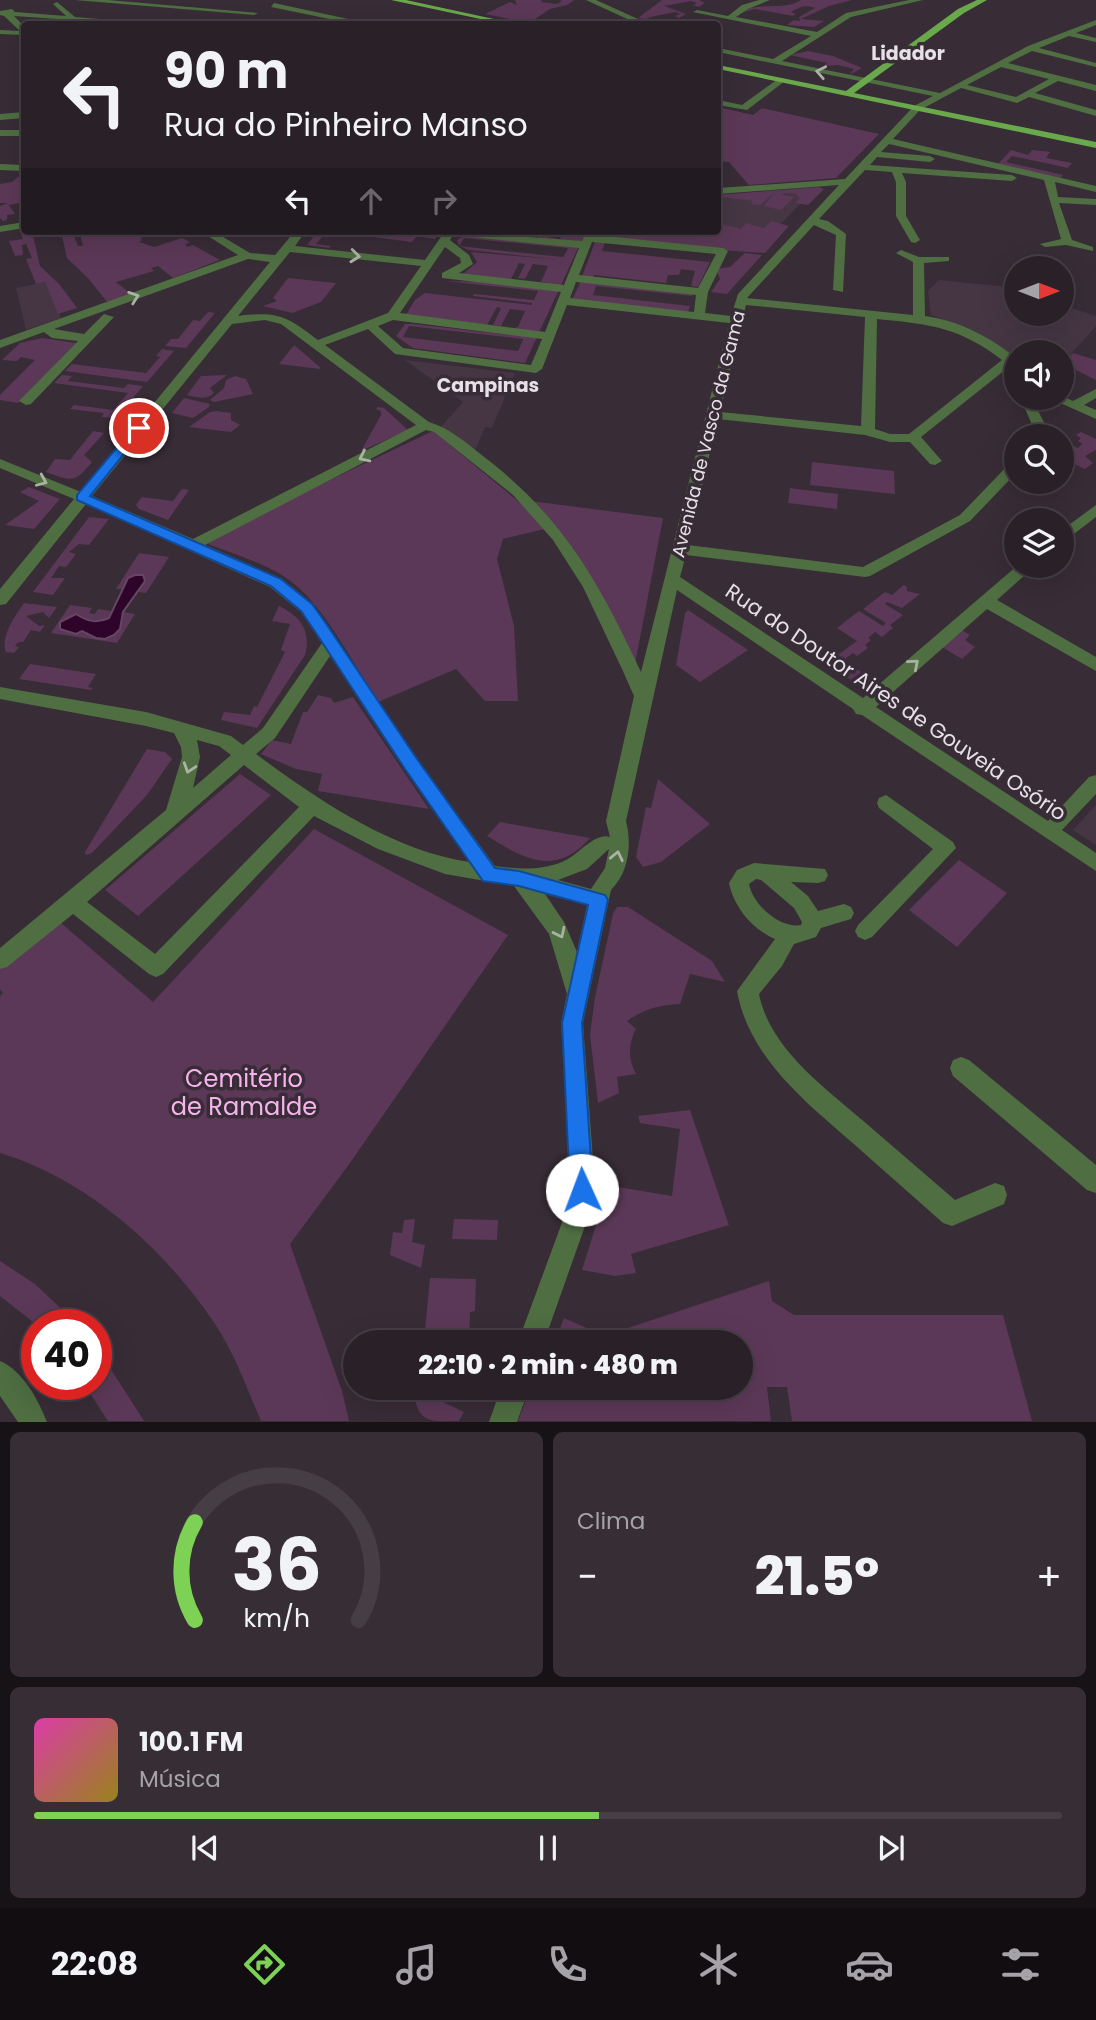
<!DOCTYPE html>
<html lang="pt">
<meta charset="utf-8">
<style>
body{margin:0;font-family:Poppins,sans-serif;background:#362e34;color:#f1f3f6;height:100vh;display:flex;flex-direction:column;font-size:26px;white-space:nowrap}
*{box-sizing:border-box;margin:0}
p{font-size:23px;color:#a5a3a8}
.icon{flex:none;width:38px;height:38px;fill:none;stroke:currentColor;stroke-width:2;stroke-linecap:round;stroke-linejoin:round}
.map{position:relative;height:1422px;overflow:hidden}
.side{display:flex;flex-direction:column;gap:10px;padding:10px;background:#171216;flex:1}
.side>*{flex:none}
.top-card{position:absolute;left:21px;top:21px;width:700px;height:214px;border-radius:7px;box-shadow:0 7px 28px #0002,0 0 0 2px #463e45;background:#2a2128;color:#f1f3f6;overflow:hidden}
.needle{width:46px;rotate:90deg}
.fabs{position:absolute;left:1004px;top:256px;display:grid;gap:14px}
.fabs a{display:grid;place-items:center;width:70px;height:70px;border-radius:50%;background:#2a2128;box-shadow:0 7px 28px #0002,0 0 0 2px #463e45;font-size:35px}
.speed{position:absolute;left:21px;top:1309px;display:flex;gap:14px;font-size:35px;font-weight:700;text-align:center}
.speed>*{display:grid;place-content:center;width:91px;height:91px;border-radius:50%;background:#2a2128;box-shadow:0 7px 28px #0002,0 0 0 2px #463e45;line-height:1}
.speed .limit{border:10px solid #d22;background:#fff;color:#111}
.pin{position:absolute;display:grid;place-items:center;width:60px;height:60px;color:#fff;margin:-30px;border:4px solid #fff;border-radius:50%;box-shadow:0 2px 7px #0007}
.me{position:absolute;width:77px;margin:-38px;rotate:358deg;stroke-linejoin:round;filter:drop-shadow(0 0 5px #0008)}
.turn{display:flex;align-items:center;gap:24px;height:147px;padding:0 28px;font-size:32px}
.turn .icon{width:91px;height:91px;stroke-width:2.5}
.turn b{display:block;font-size:49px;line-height:60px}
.lanes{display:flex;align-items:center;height:66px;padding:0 28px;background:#0003;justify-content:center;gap:35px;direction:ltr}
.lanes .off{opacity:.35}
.big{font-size:52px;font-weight:800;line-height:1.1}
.side .tile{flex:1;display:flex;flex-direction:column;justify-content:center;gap:10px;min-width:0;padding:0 24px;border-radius:10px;background:#362e34}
.side .dial{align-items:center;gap:0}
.dial svg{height:182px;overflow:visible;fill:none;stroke:#463e45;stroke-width:7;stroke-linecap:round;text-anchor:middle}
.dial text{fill:#f1f3f6;stroke:none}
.song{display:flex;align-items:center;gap:21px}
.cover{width:84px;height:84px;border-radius:10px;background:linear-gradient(135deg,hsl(320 70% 55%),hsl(50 70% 35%))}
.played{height:7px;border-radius:4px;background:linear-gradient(90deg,#7dd154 55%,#463e45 55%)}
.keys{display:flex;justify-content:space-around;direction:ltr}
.heat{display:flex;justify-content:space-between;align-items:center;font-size:38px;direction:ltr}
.side .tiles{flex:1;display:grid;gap:10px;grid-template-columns:1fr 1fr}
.tile:last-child{grid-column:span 2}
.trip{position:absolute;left:343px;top:1330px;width:410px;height:70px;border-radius:35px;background:#2a2128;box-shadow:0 7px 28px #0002,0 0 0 2px #463e45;font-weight:800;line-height:70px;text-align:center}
.tab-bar{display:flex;height:112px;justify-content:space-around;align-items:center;background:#110d10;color:#a5a3a8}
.tab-bar .icon{width:49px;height:49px}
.tab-bar .on{color:#7dd154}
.tab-bar b{font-size:32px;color:#f1f3f6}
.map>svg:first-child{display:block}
.built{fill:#463644}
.green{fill:#5b3857;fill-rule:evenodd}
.water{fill:#2e042b;stroke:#664663;stroke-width:2}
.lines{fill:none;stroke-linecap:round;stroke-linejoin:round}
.minor{fill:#4f6e42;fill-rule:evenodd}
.major{fill:#69a94b;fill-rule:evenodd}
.oneway{stroke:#aab2a4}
.route{fill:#1a73e8;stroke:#114b97;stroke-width:2}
.labels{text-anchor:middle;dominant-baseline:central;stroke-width:7;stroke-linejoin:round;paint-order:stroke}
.far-street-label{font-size:18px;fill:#e7e0e6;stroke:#382c36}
.far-neighbourhood-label{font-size:19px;font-weight:bold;fill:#e7e0e6;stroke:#382c36}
.street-label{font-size:21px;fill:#e7e0e6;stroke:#382c36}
.near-park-label{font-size:24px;fill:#f8b3ef;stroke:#382c36}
</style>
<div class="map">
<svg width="1096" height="1422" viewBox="0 0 1096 1422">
<rect width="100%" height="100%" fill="#382c36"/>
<!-- built -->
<path class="built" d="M805,189L810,194L767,238L718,231V195Z
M939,280L1017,288V313H1062V305L1096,316V326L1062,364V352H1017V357L961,326L931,315L928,291Z
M45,282L61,318L26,330L16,288Z
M405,360L515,373L492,428L485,427L473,455L439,429L463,402Z
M1096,805V845L1073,830Z"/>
<!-- green -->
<path class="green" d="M515,0H542L541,2L557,4L562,1L560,0H574L567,5L550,9L529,23L485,14L510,2L517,5Z
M662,0H699L705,3L699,7L693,5L697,3L691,1L664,6L686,14L679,18L675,16L680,14L675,12L646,18L660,21L638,18Z
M801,0H852L829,6L801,19L824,21L814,27L787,25L794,20L800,21L799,17L815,8C805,4 799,7 791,12L796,14L793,16L755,9L740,13C761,0 781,12 801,0Z
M808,51L833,56L862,68L849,75L854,69L838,65L824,66L827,63L790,55Z
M718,107L753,115L762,108L879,134L836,178L749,185L729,162L718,161Z
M1011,150L1028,155L1032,150L1050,152L1046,158L1072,163L1068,168L1012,156L1006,162L1063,175L1061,178L998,164Z
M18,177H22L18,182H24V202L9,205L15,214L7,215V220L3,221L0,218V206L8,203H0V184L12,182Z
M819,187L824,189L808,205L795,203L800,198L795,193H784L782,195L794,197L781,210L764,206L775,192L760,205L751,204L753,201L723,197L718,202V195Z
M771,221L789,226L765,253L605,242L602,251L710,262L698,287L691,286L695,271L681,269L679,275H668L666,283L594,275L592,280L581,279L599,231H718V223L741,229L746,223L764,228Z
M24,229L32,231L40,266L60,285L77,308L58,314L45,282L36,284L26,259L32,258L26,244L22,245L23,255L15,256L9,241L23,239L20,230Z
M61,231H72L78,246H83L80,234L125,231L126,237L161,231L140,238L142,240L139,242L154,247L182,238L190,242L186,244L187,247L193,245L220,260L173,278L158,266L151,268L154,271L116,282L131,294L107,302L88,278L67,258Z
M318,231H409L438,234L435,239L417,236L412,242L327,231L316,244L331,246L329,248L307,245Z
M542,231H550L547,237L560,239L564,231H586L525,363L413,348L396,336L405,324H413L511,335L514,328L518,327L525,311L510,309L501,326L493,325L501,308L497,307L487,325L404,318L415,300L425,293L532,305V303L473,296L474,294L534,300L538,291L446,281L549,283L541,282L548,266L533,264L525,279L518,278L525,264L519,263L511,279L462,275L477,262L471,252L562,260L469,250L459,246L457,240L466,235L538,239ZM464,238L567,248L568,249L563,257L459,246ZM409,326L523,339V340L518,351L403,337Z
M745,253L762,255L727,294L711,292L720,279L716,269L730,267Z
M288,278L336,283L321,302L292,313L263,306L277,301L273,298Z
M581,281L693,293L692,296L596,286L593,295L690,306L688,312L572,300Z
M208,312L215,313L186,348L165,346L171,339H178L193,320L200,321Z
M42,338L76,343L18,403L0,400V395L35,360L21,357L17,361L2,360L20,343Z
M294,345L321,368L320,369L279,364Z
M162,349L174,351L147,382L65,371L72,364L146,373L160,357L156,356Z
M1073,353L1096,360V380L1072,368L1062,372V364Z
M62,375L72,376L68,381L124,388L128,384L143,386L116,418L102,417L104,413L70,409L74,405L113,410L128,393L54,383Z
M227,375L210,388L214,393C206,401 197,397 187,395L201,376Z
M235,376L246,379L253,394L214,402L210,400L224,388L226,380Z
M184,398L210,404L209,407L193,418L172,413Z
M378,407L384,408L408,430L361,451L381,415V411L376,409Z
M217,411L231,413V420L240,425L231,432L189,427L210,412Z
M93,431L104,433L84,455L92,462C74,484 72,481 46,472L55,459L70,460Z
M433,431L525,507L545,529L503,539L497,559L514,626L518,701H485L456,669L378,702C355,666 325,608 293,583C269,564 236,555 208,544L220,532Z
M1081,432L1096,439V450L1085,456L1093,463L1085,469L1062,458L1069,453L1064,447L1068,443L1078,448L1082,444L1078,441L1081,438L1076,435Z
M812,462L894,471L895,494L810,485Z
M29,487L60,499L34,529L5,525L39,501L20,492Z
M790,488L838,494L837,509L788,503Z
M182,489L189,490L168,520L139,509L136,505L142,497L173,501Z
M530,501L663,518L635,664C607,598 579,553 530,501Z
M89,517L109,519L89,545L79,544L69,552L76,554L66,567L59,566L51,578H65L53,595L33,592Z
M139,553L169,557L146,593L137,592L145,581L143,575L124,584L122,589H116Z
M904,585L907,587V591L920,594L902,608L887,602L885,604L903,615L890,625L893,628L882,637L875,632L868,638L871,640L865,645L868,648L857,656L853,653L846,658L848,663L877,683L868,691L839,672L844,667L832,659L857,641L837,628L859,611L883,626L886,623L863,609L885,592L892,595Z
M24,603L57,607L49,618L43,612L26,616L39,626L45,625L40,632L31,630L23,642H18L15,646L19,647L14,653L6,652C0,637 15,616 24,603Z
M70,605L92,608L89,613L95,614L98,609L111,611L109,618L102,621L84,620L80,616L60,622V629C69,633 75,629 83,631C91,632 97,638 105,639L123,612L135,614L117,643L51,633Z
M279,606C300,616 312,631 305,655L257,728L221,720L224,712L250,715L254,706L257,707L285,652L281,650L290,624L272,621Z
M688,610L748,650L700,682L676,665L685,613Z
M962,630L970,635L965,640L975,647L962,659L942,647Z
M30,664L96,674L88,687L93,688L91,690L19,679Z
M318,695L331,698L334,703L353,697L429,809L318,791L322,774L296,769L261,754L272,740L291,744L303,712H307Z
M147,749L165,752L172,759L147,795L92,853L86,855L85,852Z
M240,774L271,795L138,916L105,890Z
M658,779L710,824L661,862L643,867L636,857L646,807L651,808Z
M500,822L579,836L590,838C555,878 523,858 487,836Z
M314,829L508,935L350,1163L290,1244L342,1391L349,1421H261C247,1389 235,1354 215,1324C165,1249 87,1179 0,1153V996L3,993L0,989V969L61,923L153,1002Z
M959,860L1007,893L957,947L909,910Z
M617,907H628L712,961L725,982L690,974L680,1004C658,1005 645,1009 627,1021L636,1029C628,1043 628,1060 636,1074L617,1077L619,1093L598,1103L590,1035L595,997L613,914Z
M690,1110L729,1225L631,1254L636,1273L615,1276L582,1270L606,1193V1185L672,1196L680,1129L640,1123L638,1116Z
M415,1219L412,1242L425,1245L421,1268L390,1255L393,1232L402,1233L404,1220Z
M454,1219L498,1220L497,1240L452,1239Z
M0,1261L35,1284L72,1319L66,1325H37L0,1296Z
M430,1278L476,1279L475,1311L470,1312L469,1342L424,1340Z
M769,1281L772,1301L794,1315H1003L1032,1421H792L787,1387H767L771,1421H518L525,1402L549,1401V1388H740V1342H555L564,1318L598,1333L601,1337Z
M96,1346L144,1421H108L84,1384H96Z
M414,1388L464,1412L459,1421C427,1422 416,1422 414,1388Z"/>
<!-- water -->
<path class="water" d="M135,575H143L145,581L123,612L120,629L114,635L105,639L96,638L82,631L76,634L60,629V622L76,614C87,621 96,624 109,618L128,578Z"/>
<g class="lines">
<!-- minor -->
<path class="minor" d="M75,0H108L258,13L254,15Z
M586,0H596L638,19L687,21L638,24Z
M759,0H770L748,9L736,17L817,32L846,13L909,0H923L851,17L782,61L940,93L1028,46L1096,20V25L1076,33L1096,38V42L1069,36L1039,48L1096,63V67L1032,51L1008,63L1096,85V91L1058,81L1035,93L1096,110V116L1029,97L1017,103L961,88L920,110L893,139L1096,186V192L1055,182L1058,197L1096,199V205L1059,203L1072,240L1093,247V251L1066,245L1045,247L1040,244L1061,239L1044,180L889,144L881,152L930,156L935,159L930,162L877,157L870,165L1012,175L1017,178L1012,181L902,173L906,182V216L920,240L915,243L911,242L896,216V182L892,172L865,170L819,219L828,221L846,234L843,292L833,290L836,235L814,225L747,298L913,315V262L896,253L901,250L919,257H949V261L924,263L925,316C958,320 992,338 1017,359V370L1010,366L921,437L942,461L935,465L930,464L910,442H890L865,435L718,419L688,545L863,567L960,515L1012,461L1017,460V472L970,521L870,576L865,577L686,555L680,577L863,698L1018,565H1036L997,600L1096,657V671L987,609L876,707L1048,821L1089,777L1096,775V794L1062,830L1096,853V871L862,715L856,714L853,709L677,590L626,821C632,845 629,872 611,890L583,1023L594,1174L591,1209L544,1342H518L567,1209L570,1174L561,1023L567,994L549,934L514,886L445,874L378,849L314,816L163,974L156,977L149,974L73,914L7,967L0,969V948L166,810L182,757L181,747L174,733L146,726L0,699V687L146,712L231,736L243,745L263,728L322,643L301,612L270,587L86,504L6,604L0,605V589L74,499L0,468V459L81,492L270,262L248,259L54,329L84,334L104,314L114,317L31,404L26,405L19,401L78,341L52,338L44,332L0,348V340L238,255L200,231H213L250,253L275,255L295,231H306L295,246L425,260L445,231L582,241L586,231H596L595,235L723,248L728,251L708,292L705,313L731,316L738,294L839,185L718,194V188L845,179L914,106L933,96L718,52V48L773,59L811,36L693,12L697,10L728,16L742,5ZM1001,67L1049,79L1016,97L967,85ZM453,235L579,248L564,285L459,273L473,264L469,255L450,240ZM592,242L716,254L698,288L579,275ZM445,247L460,258L461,263L442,273V278L561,292L545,332L400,313ZM290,252L421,266L388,313L318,340C286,316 279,311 238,316ZM576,282L696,295L694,312L570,298ZM567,305L729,323L641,672C599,582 563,517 483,456C466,443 450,428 429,422L325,345L368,329L395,354L536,373L542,369ZM746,305L865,317L861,426L720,412ZM877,319C928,324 960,327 1002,360L909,434H890L875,429ZM265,320L281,324L416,425L193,539L92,496L232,324ZM393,320L542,339L531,365L403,348L378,326ZM426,430L434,432L513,495L553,540L583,587L622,669L634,696L606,821L610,837C594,832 577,857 562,862C539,871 518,869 495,866L417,759L313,604L282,579L205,545ZM330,656L470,862C393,851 318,800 256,754L275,738ZM197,740L219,746L231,755L193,788L200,757ZM244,765L299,807L155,954L87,902ZM609,849L605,868L591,889L558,880L587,869ZM545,894L587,905L577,952L564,922Z
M57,2L75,17L162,24H128L14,16L24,26V35L0,34V30L20,31L4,16L0,15V11L12,9L15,12L66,16L53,4Z
M274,3L362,22L366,24H354L271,7Z
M778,79L785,81L747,110L718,105V100L742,105Z
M24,112V118L0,120V114Z
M0,130H24V136H0Z
M0,164L24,165V171L0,170Z
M24,222V228L0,232V226Z
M1096,389V398L1084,405L1096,410V419L1047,397L1062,396L1073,401Z
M1020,397H1033L1032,399L1051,436H1037Z
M1096,505V517L1062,543V530Z
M886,795L953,842L956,848L872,937L865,940L858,937L855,931L858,925L933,849L879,808L877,803L879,798Z
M754,863L825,869L828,875L825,881L818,883L791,882L808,896L818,911L844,904L851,907L854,913L851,919L821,928L816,937L794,944L782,966L759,994C770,1050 828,1090 868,1125C897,1150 926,1175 955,1200L995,1183L1004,1186L1007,1195L1004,1204L952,1226L943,1223C914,1197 884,1171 855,1145C807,1103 749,1058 737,991L775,939C752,929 734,907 729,883L737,870ZM756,879L761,880L794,908L802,922L801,925C780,929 753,905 749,884Z
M961,1057L969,1060L1096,1165V1193L1087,1190L953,1076L950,1068L953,1060Z
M0,1361C23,1371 38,1399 47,1422H18L0,1396Z
M501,1388H529L517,1422H489Z"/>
<!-- major -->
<path class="major" d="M391,0H406L517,24H504Z
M977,0H987L964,13L854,93L1096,142V148L718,69V65L846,91L958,9Z"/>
</g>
<!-- one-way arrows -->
<defs><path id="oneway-chevron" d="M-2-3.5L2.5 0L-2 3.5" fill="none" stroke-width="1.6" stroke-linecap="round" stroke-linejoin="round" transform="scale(1.75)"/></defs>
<g class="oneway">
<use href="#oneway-chevron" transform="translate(821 72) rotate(-169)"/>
<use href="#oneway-chevron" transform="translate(355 256) rotate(6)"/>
<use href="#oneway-chevron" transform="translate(134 297) rotate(-19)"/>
<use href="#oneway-chevron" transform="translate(364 457) rotate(154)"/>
<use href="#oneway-chevron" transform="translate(42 481) rotate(23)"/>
<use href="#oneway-chevron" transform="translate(914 664) rotate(-41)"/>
<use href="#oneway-chevron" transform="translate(189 768) rotate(108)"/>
<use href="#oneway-chevron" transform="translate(617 856) rotate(-78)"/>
<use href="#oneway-chevron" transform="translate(560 933) rotate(64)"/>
</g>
<!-- route -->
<path class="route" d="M139,425L145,428L90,496L281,579L312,604L327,625L417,759L495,868L519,871L605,895L608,900L582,1023L593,1190L589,1198L582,1201L574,1198L570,1190L562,1023L588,905L519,886L483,881L405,769L316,633L301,611L271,586L77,500V495L135,426Z"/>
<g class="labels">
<!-- far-street labels -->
<g class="far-street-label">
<text transform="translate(708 434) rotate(-76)">Avenida de Vasco da Gama</text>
</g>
<!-- far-neighbourhood labels -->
<g class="far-neighbourhood-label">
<text x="908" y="53">Lidador</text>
<text x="488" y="385">Campinas</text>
</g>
<!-- street labels -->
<g class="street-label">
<text transform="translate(896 702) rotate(34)">Rua do Doutor Aires de Gouveia Osório</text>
</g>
<!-- near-park labels -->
<g class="near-park-label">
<text x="244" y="1078">Cemitério<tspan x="244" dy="28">de Ramalde</tspan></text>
</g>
</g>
</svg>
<div class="fabs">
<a><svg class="needle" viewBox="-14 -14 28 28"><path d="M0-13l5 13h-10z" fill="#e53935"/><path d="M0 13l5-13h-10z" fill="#a5a3a8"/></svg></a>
<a><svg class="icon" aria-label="sound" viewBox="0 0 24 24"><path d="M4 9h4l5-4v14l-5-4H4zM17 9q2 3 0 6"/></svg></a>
<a><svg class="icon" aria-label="search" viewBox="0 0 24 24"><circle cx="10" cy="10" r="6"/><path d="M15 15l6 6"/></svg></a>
<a><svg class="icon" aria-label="layers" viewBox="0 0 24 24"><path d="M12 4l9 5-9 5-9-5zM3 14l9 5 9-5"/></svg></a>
</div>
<div class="speed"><div class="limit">40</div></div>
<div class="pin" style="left:139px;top:428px;background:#d93025"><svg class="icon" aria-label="arrive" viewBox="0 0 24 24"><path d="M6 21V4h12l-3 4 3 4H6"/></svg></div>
<svg class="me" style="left:582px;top:1190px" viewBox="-20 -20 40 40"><circle r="19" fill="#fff"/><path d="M0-13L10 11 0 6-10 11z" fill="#1a73e8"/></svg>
<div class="trip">22:10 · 2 min · 480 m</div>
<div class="top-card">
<div class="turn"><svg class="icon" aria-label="left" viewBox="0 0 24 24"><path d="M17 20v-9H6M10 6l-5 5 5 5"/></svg><div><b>90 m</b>Rua do Pinheiro Manso</div></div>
<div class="lanes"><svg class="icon" aria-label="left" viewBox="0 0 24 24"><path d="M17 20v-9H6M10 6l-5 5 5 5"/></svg><svg class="icon off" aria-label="ahead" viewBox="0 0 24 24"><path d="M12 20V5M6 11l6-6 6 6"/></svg><svg class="icon off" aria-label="right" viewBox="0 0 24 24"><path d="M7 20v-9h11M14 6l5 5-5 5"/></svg></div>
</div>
</div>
<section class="side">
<div class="tiles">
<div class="tile dial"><svg viewBox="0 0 100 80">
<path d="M14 69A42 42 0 1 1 86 69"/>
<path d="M14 69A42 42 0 0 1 14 26" stroke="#7dd154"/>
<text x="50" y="56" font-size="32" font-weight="700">36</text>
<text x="50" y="72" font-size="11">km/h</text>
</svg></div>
<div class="tile"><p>Clima</p>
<div class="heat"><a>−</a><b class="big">21.5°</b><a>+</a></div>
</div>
<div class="tile">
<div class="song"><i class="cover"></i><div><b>100.1 FM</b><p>Música</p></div></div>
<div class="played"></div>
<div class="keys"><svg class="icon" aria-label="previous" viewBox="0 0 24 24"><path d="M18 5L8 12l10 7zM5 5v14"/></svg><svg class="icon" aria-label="pause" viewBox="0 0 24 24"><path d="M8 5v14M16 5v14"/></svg><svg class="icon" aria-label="next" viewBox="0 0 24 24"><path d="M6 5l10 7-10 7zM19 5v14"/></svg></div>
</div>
</div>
</section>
<nav class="tab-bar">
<b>22:08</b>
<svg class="icon on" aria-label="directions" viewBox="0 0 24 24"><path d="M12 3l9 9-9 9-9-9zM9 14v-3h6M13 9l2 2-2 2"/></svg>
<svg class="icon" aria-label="music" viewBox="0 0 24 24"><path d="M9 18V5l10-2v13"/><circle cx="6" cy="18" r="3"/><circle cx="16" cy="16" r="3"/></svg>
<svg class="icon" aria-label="phone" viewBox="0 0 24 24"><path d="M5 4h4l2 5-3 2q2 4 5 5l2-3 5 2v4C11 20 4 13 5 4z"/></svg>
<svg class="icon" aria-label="climate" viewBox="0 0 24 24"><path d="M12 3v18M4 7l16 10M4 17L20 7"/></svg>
<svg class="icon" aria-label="car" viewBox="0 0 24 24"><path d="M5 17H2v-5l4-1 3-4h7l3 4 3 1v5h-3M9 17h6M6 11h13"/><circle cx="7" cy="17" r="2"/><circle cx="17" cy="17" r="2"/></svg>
<svg class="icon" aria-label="filters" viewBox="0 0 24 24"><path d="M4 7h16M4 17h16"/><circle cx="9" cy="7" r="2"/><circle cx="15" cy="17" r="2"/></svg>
</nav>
